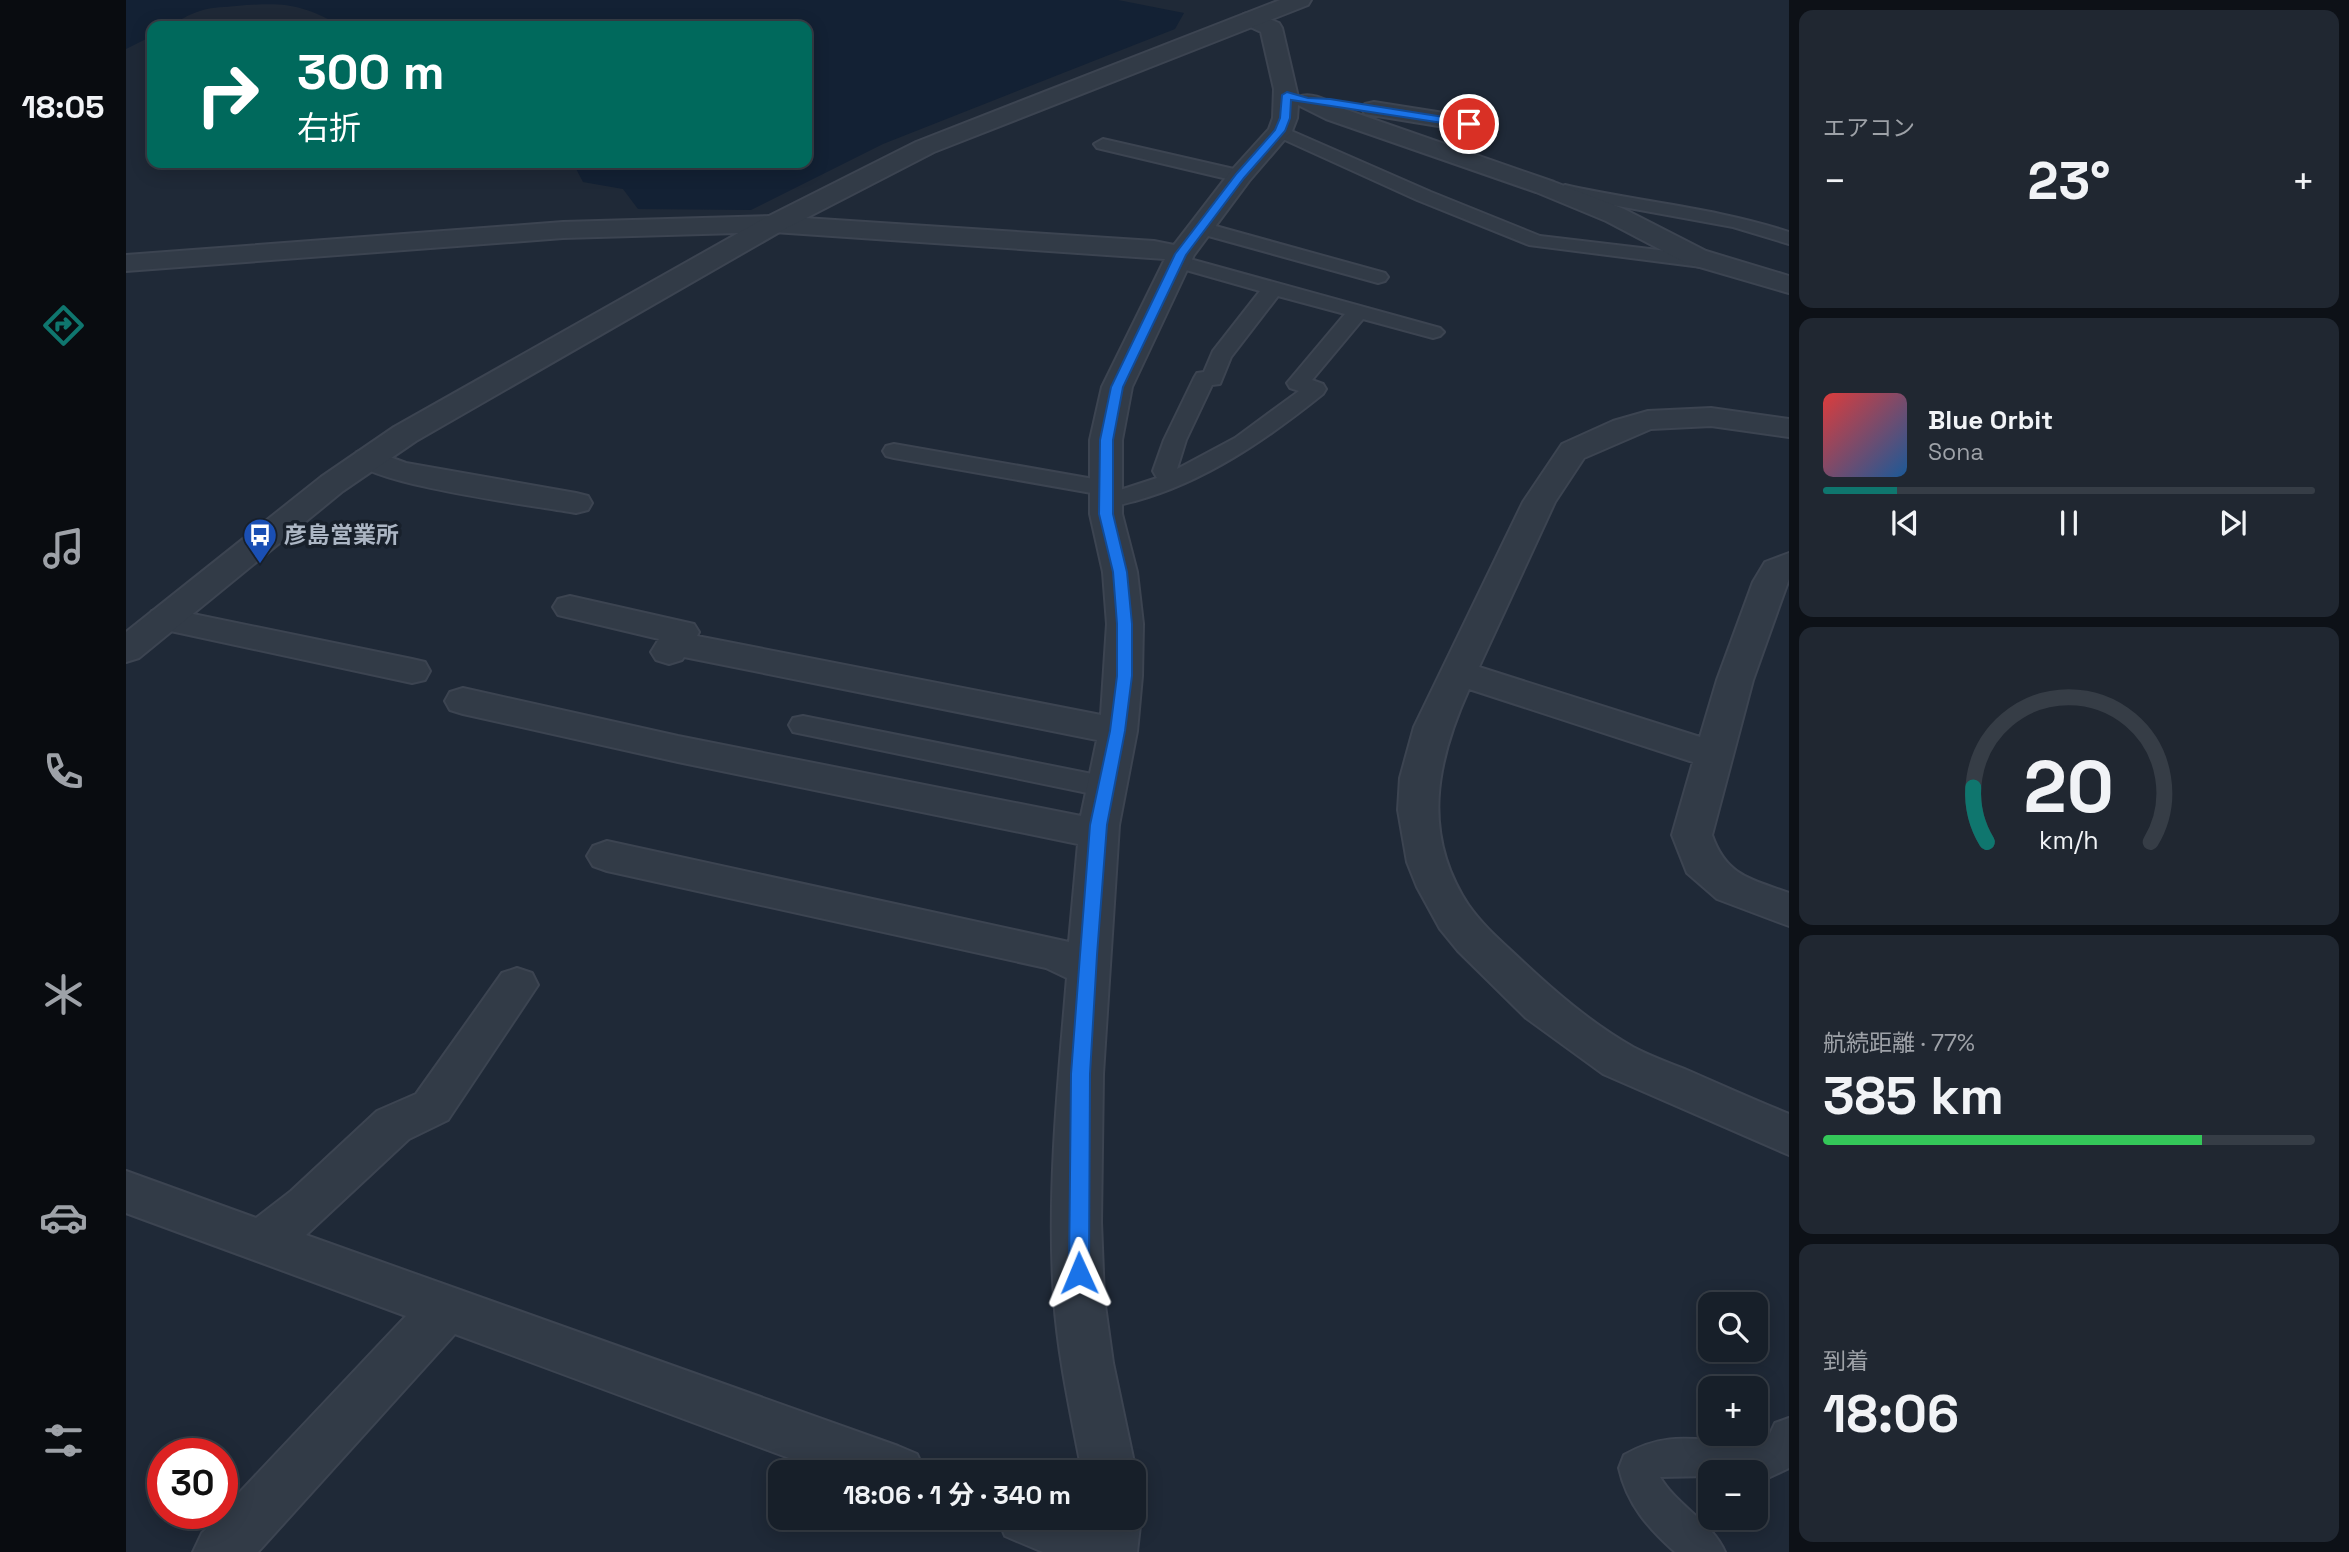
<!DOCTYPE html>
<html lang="ja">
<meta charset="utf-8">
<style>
body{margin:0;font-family:"Space Grotesk","Noto Sans JP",sans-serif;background:#202731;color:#f1f3f6;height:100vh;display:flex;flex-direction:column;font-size:26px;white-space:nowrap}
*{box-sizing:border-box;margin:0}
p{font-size:23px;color:#9ea2a8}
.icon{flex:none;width:38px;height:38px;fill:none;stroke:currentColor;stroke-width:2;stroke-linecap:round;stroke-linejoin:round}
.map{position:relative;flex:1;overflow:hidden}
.details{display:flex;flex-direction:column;gap:10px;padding:10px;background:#0d1117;width:560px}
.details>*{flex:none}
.top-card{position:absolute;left:21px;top:21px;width:665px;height:147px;border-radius:14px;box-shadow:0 4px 18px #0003,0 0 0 2px #363d46;background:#00695c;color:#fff;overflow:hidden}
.fabs{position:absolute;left:1572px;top:1292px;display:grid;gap:14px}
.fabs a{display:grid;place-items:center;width:70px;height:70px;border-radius:14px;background:#171f29;box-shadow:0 4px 18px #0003,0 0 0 2px #363d46;font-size:35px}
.speed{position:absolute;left:21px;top:1438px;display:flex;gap:14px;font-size:35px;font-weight:700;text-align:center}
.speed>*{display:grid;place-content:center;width:91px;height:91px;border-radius:50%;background:#171f29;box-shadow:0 4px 18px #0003,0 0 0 2px #363d46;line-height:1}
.speed .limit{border:10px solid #d22;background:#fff;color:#111}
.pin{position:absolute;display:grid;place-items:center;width:60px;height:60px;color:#fff;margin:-30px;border:4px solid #fff;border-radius:50%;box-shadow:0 2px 7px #0007}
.me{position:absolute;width:77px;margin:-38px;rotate:359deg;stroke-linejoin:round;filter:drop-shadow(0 0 5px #0008)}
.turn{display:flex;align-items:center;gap:24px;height:147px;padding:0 35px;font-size:32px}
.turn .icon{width:91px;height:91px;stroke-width:2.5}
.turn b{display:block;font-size:49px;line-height:60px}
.big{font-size:52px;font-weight:700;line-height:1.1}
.details .card{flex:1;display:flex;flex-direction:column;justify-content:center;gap:10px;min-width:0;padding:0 24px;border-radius:14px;background:#202731}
.details .dial{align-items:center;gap:0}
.dial svg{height:182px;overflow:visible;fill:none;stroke:#363d46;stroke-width:7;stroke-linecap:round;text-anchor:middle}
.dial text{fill:#f1f3f6;stroke:none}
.song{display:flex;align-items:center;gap:21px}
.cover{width:84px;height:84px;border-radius:10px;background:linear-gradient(135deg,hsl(0 70% 55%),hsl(210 70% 35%))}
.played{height:7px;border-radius:4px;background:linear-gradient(90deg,#0f766e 15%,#363d46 15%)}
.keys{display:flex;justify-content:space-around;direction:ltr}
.heat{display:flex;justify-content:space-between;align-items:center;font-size:38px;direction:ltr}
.charge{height:10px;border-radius:5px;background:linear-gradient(90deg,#34c759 77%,#363d46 0)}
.trip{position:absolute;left:642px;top:1460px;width:378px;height:70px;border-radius:14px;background:#171f29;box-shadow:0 4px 18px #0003,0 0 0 2px #363d46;font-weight:700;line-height:70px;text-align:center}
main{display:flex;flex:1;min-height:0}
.tab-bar{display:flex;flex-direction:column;width:126px;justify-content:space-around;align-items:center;background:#090c10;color:#9ea2a8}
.tab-bar .icon{width:49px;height:49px}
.tab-bar .on{color:#0f766e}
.tab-bar b{font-size:32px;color:#f1f3f6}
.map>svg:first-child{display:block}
.water{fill:#132134}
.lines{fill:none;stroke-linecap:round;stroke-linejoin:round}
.service-casing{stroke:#3c4451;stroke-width:4}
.minor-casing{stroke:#3c4451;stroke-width:4}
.tertiary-casing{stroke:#3c4451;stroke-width:4}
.service{fill:#323b47;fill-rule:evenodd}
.minor{fill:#323b47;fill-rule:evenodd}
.tertiary{fill:#323b47;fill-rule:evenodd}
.route{fill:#1a73e8;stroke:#114b97;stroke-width:2}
.labels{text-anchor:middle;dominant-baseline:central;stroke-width:7;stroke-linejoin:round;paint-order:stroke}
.poi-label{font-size:23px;font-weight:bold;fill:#acb6c4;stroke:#18202b;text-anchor:start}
</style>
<main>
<nav class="tab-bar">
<b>18:05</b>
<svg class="icon on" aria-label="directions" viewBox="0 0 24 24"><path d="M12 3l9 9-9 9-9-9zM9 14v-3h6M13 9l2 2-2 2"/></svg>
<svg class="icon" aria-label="music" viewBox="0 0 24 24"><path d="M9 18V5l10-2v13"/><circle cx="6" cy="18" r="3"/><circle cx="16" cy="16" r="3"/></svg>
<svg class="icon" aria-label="phone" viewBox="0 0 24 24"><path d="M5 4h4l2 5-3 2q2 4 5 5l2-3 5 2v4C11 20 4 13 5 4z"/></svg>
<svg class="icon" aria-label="climate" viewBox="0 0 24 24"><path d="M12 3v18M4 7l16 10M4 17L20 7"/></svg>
<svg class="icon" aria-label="car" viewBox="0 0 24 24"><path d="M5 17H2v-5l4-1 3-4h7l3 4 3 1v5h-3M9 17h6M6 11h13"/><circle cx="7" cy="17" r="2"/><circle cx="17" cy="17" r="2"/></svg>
<svg class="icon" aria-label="filters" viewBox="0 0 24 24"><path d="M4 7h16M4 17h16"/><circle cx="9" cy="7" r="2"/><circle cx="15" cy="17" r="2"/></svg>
</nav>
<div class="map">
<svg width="1663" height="1552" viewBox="0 0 1663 1552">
<rect width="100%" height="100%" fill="#1f2937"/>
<!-- water -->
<path class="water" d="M0,0H992L1058,13L1049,29L757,144L625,210L512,209L497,189L457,182L447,163H681V26H215C174,3 157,2 110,6C100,7 87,7 77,10C55,16 53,26 26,26V36L0,49Z"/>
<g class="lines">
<!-- service casing -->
<g class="service-casing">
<path id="service" d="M1154,126L1305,192L1414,236L1583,256L1590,258L1593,262L1590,266L1583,268L1403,245L1291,200L1148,135L1145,131Z
M977,139L1121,172L1123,176L1114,182L971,148L968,144Z
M1439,185C1514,202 1590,208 1663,232V244L1607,227L1432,195L1430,191Z
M1075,222L1259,273L1262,277L1259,281L1252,283L1068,232L1065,228L1068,224Z
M1053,256L1314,328L1318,332L1314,336L1307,338L1237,319L1186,380L1197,384L1200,389L1197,394C1141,439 1079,482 1009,501C996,504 984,509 972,506L968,501L977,495L768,458L760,456L757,451L760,446L768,444L979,481L987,483L991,488L988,492L1031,478L1027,471L1038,440L1068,378L1071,373L1078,372L1087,351L1134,291L1046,266L1043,262L1046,258ZM1152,296L1219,314L1161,383L1164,388L1173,391L1109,438L1051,469L1060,440L1086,385L1094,384L1105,357Z
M677,716L981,777L991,780L995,787L991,794L981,797L667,732L663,725L667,718Z
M1663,1418V1468L1644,1477L1629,1479V1472H1584V1476L1534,1477C1551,1506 1586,1522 1599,1552H1549C1522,1528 1501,1504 1493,1468L1498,1455C1552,1424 1584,1448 1639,1440L1643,1436L1649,1423Z"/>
</g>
<!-- minor casing -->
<g class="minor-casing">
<path id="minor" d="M1126,12L1153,23L1156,28L1172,97C1187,91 1203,102 1218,109L1428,182L1498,209L1580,251L1663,276V293L1560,263L1480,221L1410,192L1200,119L1172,105L1171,118L1166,131L1123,181L1068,255L1006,387L996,440V514L1011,572L1017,624L1016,676L1011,731L993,825L977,1074L975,1222L978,1298L987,1363L1010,1472L1008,1476V1472H956C945,1414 932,1357 928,1298C921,1192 932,1084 941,978L920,968L481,871L467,866L461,856L467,846L481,841L943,942L952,844L552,762L337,714L324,710L319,701L324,692L337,688L552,736L955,816L971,740L558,657L556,660L543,664L530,660L525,652L533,639L432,615L427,607L432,599L444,596L568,624L573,632L571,636L975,715L981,624L977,572L964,514V440L976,387L1039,259L648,232L437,238L0,271V255L437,222L648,216L1028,241L1048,245L1105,171L1143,129L1147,118L1148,89L1135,32L1118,24L1115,19L1118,14Z
M1248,102L1343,117L1352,119L1355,124L1352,129L1343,131L1239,114L1236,109L1239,104Z
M1585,408L1663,419V437L1585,426L1525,429L1458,458L1429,502L1353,667L1574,737L1591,680L1627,582L1639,562L1663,553V579L1627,680L1586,835C1600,876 1625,879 1663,893V926L1591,899L1561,873L1546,835L1567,762L1343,689C1310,762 1295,834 1343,906C1357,926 1376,942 1394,959C1429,992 1465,1023 1507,1047C1524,1056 1543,1063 1561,1070C1595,1085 1629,1100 1663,1114V1155L1477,1074L1400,1018L1332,951L1314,929L1291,887L1281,862L1272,810L1274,778L1288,727L1397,502L1436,444L1487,421L1522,411Z
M242,449L280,463L450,493L462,496L466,503L462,510L450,513C411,506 244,485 226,459L231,452Z
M38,608L286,659L299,662L304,671L299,680L286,683L26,627L20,619L26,611Z
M391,968L406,973L412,985L322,1120L283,1139L180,1235L772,1446L791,1454L799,1472H701L329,1334L132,1552H67L76,1533L96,1514V1511L280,1316L0,1213V1171L130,1218L165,1191L251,1111L290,1094L376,973Z
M1008,1500L1015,1517L1011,1552H917L879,1536L871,1517H1008Z"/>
</g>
<!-- tertiary casing -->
<g class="tertiary-casing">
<path id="tertiary" d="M1154,0H1185L1182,5L808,152L657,230L290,441L217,491L13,658L0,662V632L195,477L268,427L639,218L790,142Z"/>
</g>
<!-- service -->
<use href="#service" class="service"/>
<!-- minor -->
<use href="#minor" class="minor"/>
<!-- tertiary -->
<use href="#tertiary" class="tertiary"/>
</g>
<!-- route -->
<path class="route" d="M1161,92L1182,98L1204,99L1343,121L1348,124L1343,127L1165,100L1164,118L1159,131L1118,178L1060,255L997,387L987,440V514L1001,572L1006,624V676L999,731L981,825L971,955L964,1074L963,1273L960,1279L953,1282L946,1279L943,1273L945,1074L954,955L964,825L984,731L991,676V624L987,572L973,514L974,440L985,387L1049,254L1111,173L1149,130L1154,118L1156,95Z"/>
<!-- icons -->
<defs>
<g id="bus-pin" transform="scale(1.75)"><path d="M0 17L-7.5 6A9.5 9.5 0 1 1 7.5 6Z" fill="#1a4fb4" stroke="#18202b"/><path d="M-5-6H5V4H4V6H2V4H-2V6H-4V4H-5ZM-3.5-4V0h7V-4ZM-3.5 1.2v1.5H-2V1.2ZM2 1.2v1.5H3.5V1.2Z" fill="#fff"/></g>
</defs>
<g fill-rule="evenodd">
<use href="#bus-pin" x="134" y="535"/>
</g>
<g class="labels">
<!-- poi labels -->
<g class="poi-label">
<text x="158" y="535">彦島営業所</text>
</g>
</g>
</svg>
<div class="fabs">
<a><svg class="icon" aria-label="search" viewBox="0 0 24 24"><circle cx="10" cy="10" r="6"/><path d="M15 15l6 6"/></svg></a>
<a>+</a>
<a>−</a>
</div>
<div class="speed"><div class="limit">30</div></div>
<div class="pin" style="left:1343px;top:124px;background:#d93025"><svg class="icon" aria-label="arrive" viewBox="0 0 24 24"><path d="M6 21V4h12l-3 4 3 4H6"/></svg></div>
<svg class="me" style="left:953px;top:1273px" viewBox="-20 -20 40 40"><path d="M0-17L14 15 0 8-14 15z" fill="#1a73e8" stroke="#fff" stroke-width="4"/></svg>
<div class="trip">18:06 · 1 分 · 340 m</div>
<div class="top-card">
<div class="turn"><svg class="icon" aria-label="right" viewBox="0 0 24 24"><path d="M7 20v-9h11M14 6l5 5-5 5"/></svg><div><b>300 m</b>右折</div></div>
</div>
</div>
<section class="details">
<div class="card"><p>エアコン</p>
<div class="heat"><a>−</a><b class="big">23°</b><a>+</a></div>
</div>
<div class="card">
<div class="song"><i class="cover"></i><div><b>Blue Orbit</b><p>Sona</p></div></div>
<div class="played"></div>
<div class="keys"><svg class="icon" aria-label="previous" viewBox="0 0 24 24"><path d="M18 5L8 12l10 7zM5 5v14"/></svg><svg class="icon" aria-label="pause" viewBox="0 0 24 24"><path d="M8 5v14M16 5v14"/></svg><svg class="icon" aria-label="next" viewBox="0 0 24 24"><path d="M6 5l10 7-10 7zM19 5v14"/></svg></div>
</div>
<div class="card dial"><svg viewBox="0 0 100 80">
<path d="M14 69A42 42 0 1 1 86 69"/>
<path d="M14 69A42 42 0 0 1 8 45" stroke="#0f766e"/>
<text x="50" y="56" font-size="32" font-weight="700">20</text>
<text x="50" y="72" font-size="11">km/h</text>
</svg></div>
<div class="card"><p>航続距離 · 77%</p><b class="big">385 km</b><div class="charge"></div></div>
<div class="card"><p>到着</p><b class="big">18:06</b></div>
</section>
</main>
